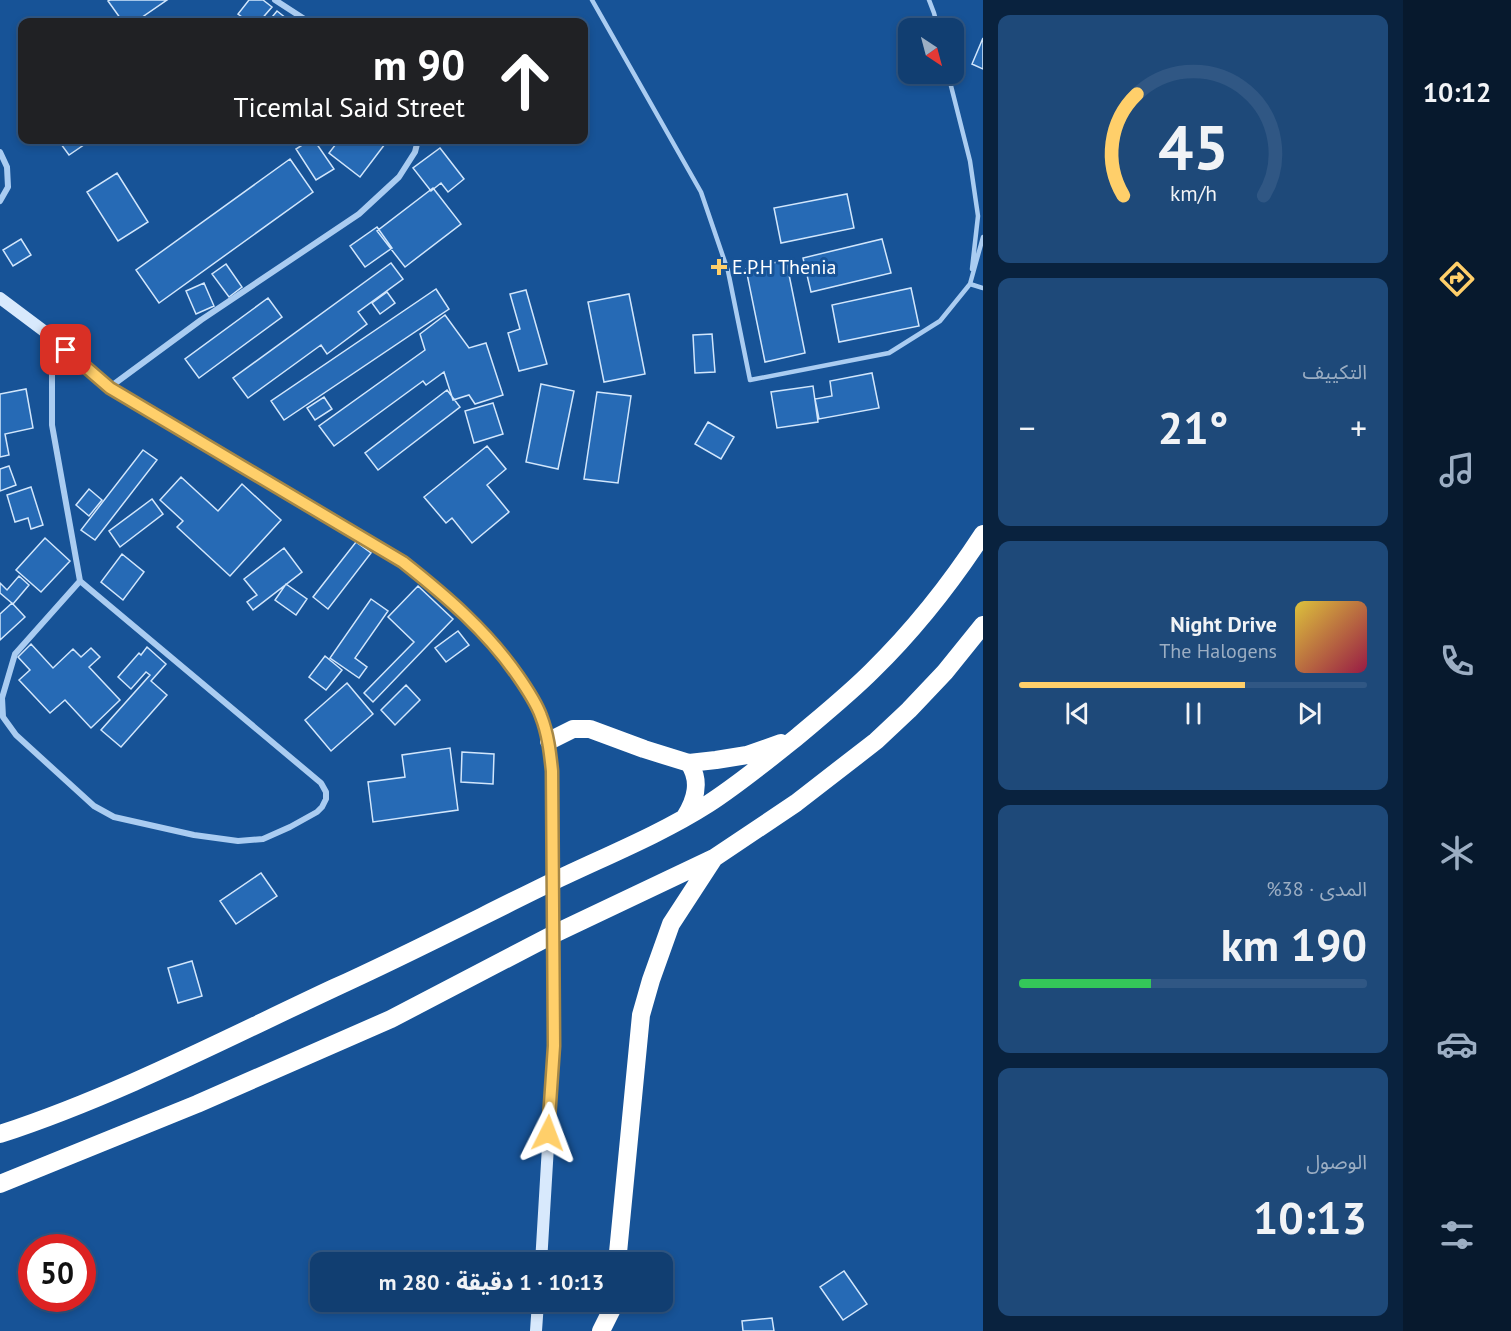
<!DOCTYPE html>
<html lang="ar">
<meta charset="utf-8">
<style>
body{margin:0;font-family:"PT Sans","Noto Sans Arabic",sans-serif;background:#1e4979;color:#f1f3f6;direction:rtl;height:100vh;display:flex;flex-direction:column;font-size:22px;white-space:nowrap}
*{box-sizing:border-box;margin:0}
p{font-size:20px;color:#9caec3}
.icon{flex:none;width:33px;height:33px;fill:none;stroke:currentColor;stroke-width:2;stroke-linecap:round;stroke-linejoin:round}
.map{position:relative;flex:1;overflow:hidden;direction:ltr}
.details{display:flex;flex-direction:column;gap:15px;padding:15px;background:#09223e;width:420px}
.details>*{flex:none}
.hud{position:absolute;left:18px;top:18px;width:570px;height:126px;border-radius:12px;box-shadow:0 3px 9px #0003,0 0 0 2px #305784;direction:rtl;background:#202124;color:#fff;overflow:hidden}
.needle{width:39px;rotate:144deg}
.controls{position:absolute;left:898px;top:18px;display:grid;gap:12px}
.controls a{display:grid;place-items:center;width:66px;height:66px;border-radius:12px;background:#113e71;box-shadow:0 3px 9px #0003,0 0 0 2px #305784;font-size:30px}
.speed{position:absolute;left:18px;top:1234px;display:flex;gap:12px;font-size:30px;font-weight:700;text-align:center}
.speed>*{display:grid;place-content:center;width:78px;height:78px;border-radius:50%;background:#113e71;box-shadow:0 3px 9px #0003,0 0 0 2px #305784;line-height:1}
.speed .limit{border:9px solid #d22;background:#fff;color:#111}
.pin{position:absolute;display:grid;place-items:center;width:51px;height:51px;color:#fff;margin:-26px;border-radius:12px;box-shadow:0 3px 9px #0006}
.me{position:absolute;width:66px;margin:-33px;rotate:3deg;stroke-linejoin:round;filter:drop-shadow(0 0 4px #0008)}
.turn{display:flex;align-items:center;gap:21px;height:126px;padding:0 24px;font-size:27px}
.turn .icon{width:78px;height:78px;stroke-width:2.5}
.turn b{display:block;font-size:42px;line-height:51px}
.big{font-size:45px;font-weight:800;line-height:1.1}
.details .widget{flex:1;display:flex;flex-direction:column;justify-content:center;gap:9px;min-width:0;padding:0 21px;border-radius:12px;background:#1e4979}
.details .dial{align-items:center;gap:0}
.dial svg{height:156px;overflow:visible;fill:none;stroke:#305784;stroke-width:7;stroke-linecap:round;text-anchor:middle}
.dial text{fill:#f1f3f6;stroke:none}
.song{display:flex;align-items:center;gap:18px}
.cover{width:72px;height:72px;border-radius:9px;background:linear-gradient(135deg,hsl(50 70% 55%),hsl(340 70% 35%))}
.played{height:6px;border-radius:3px;background:linear-gradient(90deg,#ffcf6a 65%,#305784 65%)}
.keys{display:flex;justify-content:space-around;direction:ltr}
.heat{display:flex;justify-content:space-between;align-items:center;font-size:33px;direction:ltr}
.charge{height:9px;border-radius:4px;background:linear-gradient(90deg,#34c759 38%,#305784 0)}
.trip{position:absolute;left:310px;top:1252px;width:363px;height:60px;border-radius:12px;background:#113e71;box-shadow:0 3px 9px #0003,0 0 0 2px #305784;font-weight:800;line-height:60px;text-align:center;direction:rtl}
main{display:flex;flex:1;min-height:0}
.dock{display:flex;flex-direction:column;width:108px;justify-content:space-around;align-items:center;background:#07192d;color:#9caec3}
.dock .icon{width:42px;height:42px}
.dock .active{color:#ffcf6a}
.dock b{font-size:27px;color:#f1f3f6}
.map>svg:first-child{display:block}
.building{fill:#266ab5;stroke:#d1e6fc;stroke-width:1.5}
.lines{fill:none;stroke-linecap:round;stroke-linejoin:round}
.lane{stroke:#aaccf1;stroke-width:4.5}
.street{stroke:#aaccf1;stroke-width:6}
.secondary{stroke:#d8e9fc;stroke-width:12}
.highway{stroke:#fff;stroke-width:18}
.secondary-bridge{stroke:#d8e9fc;stroke-width:12}
.route-casing{stroke:#a68745;stroke-width:15}
.route{stroke:#ffcf6a;stroke-width:10}
.poi-dot{fill:#ffcf6a;stroke:#175397;stroke-width:2}
.labels{text-anchor:middle;dominant-baseline:central;stroke-width:6;stroke-linejoin:round;paint-order:stroke}
.poi-label{font-size:20px;fill:#fff;stroke:#175397;text-anchor:start}
</style>
<main>
<nav class="dock">
<b>10:12</b>
<svg class="icon active" aria-label="directions" viewBox="0 0 24 24"><path d="M12 3l9 9-9 9-9-9zM9 14v-3h6M13 9l2 2-2 2"/></svg>
<svg class="icon" aria-label="music" viewBox="0 0 24 24"><path d="M9 18V5l10-2v13"/><circle cx="6" cy="18" r="3"/><circle cx="16" cy="16" r="3"/></svg>
<svg class="icon" aria-label="phone" viewBox="0 0 24 24"><path d="M5 4h4l2 5-3 2q2 4 5 5l2-3 5 2v4C11 20 4 13 5 4z"/></svg>
<svg class="icon" aria-label="climate" viewBox="0 0 24 24"><path d="M12 3v18M4 7l16 10M4 17L20 7"/></svg>
<svg class="icon" aria-label="car" viewBox="0 0 24 24"><path d="M5 17H2v-5l4-1 3-4h7l3 4 3 1v5h-3M9 17h6M6 11h13"/><circle cx="7" cy="17" r="2"/><circle cx="17" cy="17" r="2"/></svg>
<svg class="icon" aria-label="filters" viewBox="0 0 24 24"><path d="M4 7h16M4 17h16"/><circle cx="9" cy="7" r="2"/><circle cx="15" cy="17" r="2"/></svg>
</nav>
<section class="details">
<div class="widget dial"><svg viewBox="0 0 100 80">
<path d="M14 69A42 42 0 1 1 86 69"/>
<path d="M14 69A42 42 0 0 1 21 17" stroke="#ffcf6a"/>
<text x="50" y="56" font-size="32" font-weight="700">45</text>
<text x="50" y="72" font-size="11">km/h</text>
</svg></div>
<div class="widget"><p>التكييف</p>
<div class="heat"><a>−</a><b class="big">21°</b><a>+</a></div>
</div>
<div class="widget">
<div class="song"><i class="cover"></i><div><b>Night Drive</b><p>The Halogens</p></div></div>
<div class="played"></div>
<div class="keys"><svg class="icon" aria-label="previous" viewBox="0 0 24 24"><path d="M18 5L8 12l10 7zM5 5v14"/></svg><svg class="icon" aria-label="pause" viewBox="0 0 24 24"><path d="M8 5v14M16 5v14"/></svg><svg class="icon" aria-label="next" viewBox="0 0 24 24"><path d="M6 5l10 7-10 7zM19 5v14"/></svg></div>
</div>
<div class="widget"><p>المدى · 38%</p><b class="big">190 km</b><div class="charge"></div></div>
<div class="widget"><p>الوصول</p><b class="big">10:13</b></div>
</section>
<div class="map">
<svg width="983" height="1331" viewBox="0 0 983 1331">
<rect width="100%" height="100%" fill="#175397"/>
<!-- building -->
<path class="building" d="M110,0H167L135,22H123L108,1Z
M249,0H263L272,7L259,22H249L238,14Z
M277,11L291,22H268Z
M983,38V69L972,64Z
M58,140H91L69,155Z
M310,140H314L334,169L316,180L296,149Z
M339,140H388L360,177L329,153Z
M440,148L464,179L448,192L441,183L431,191L413,168Z
M290,159L313,192L159,303L136,270Z
M117,173L148,222L118,241L87,192Z
M433,188L461,224L405,267L377,231Z
M847,194L854,228L781,243L774,208Z
M377,227L392,248L365,267L350,246Z
M21,239L31,255L13,266L3,250Z
M882,239L891,273L811,292L803,258Z
M786,260L805,353L765,362L746,269Z
M391,263L403,279L358,312L367,324L327,354L321,345L248,398L233,378Z
M226,264L242,287L229,297L212,274Z
M204,283L214,306L196,314L186,291Z
M911,288L919,326L839,342L832,305Z
M436,289L449,309L284,420L271,401Z
M526,290L547,364L519,371L508,333L520,329L510,294Z
M387,292L395,303L380,314L372,303Z
M629,294L645,374L604,382L588,302Z
M268,298L282,317L199,378L185,359Z
M445,315L469,348L486,343L503,395L475,404L469,395L453,400L444,372L426,385L423,381L334,446L319,426L425,350L420,334Z
M712,334L715,372L695,373L693,335Z
M872,373L879,408L819,419L815,399L832,396L830,381Z
M541,384L574,391L558,469L526,462Z
M813,386L818,422L777,428L771,392Z
M26,389L33,428L5,434L9,455L0,457V394Z
M447,390L460,407L378,470L365,453Z
M597,392L631,396L618,483L584,479Z
M324,397L332,409L315,420L307,408Z
M493,403L503,434L474,443L465,411Z
M708,422L734,437L721,459L695,444Z
M487,446L506,469L487,485L509,512L472,543L452,518L446,523L424,497Z
M143,450L157,460L95,540L81,530Z
M9,466L16,485L0,491V469Z
M181,477L218,511L242,484L281,520L230,576L177,527L183,521L160,500Z
M31,487L43,525L31,529L28,518L15,522L7,495Z
M89,489L102,500L89,516L76,505Z
M152,499L163,514L120,547L109,531Z
M45,538L70,561L41,592L16,570Z
M356,542L371,553L328,609L313,597Z
M284,548L302,572L253,610L247,602L257,595L244,579Z
M122,554L144,572L123,600L101,582Z
M19,576L29,585L13,604L0,593V583L7,590Z
M286,584L307,599L296,615L275,600Z
M418,586L453,619L373,702L364,693L414,642L388,617Z
M371,599L388,611L355,658L367,667L359,678L330,658Z
M12,603L25,617L0,640V614Z
M458,631L469,645L446,662L435,648Z
M31,644L53,668L73,649L81,657L91,648L100,657L89,667L120,700L91,728L65,700L50,713L19,680L30,670L18,657Z
M147,647L166,664L151,681L167,695L121,747L101,730L150,675L146,672L131,689L118,677L139,653L141,655Z
M325,656L342,670L326,690L309,677Z
M347,683L373,714L331,751L305,720Z
M406,685L420,700L395,725L381,710Z
M450,748L458,810L373,822L368,782L405,777L402,755Z
M462,752L494,754L493,784L461,782Z
M261,873L277,896L236,924L220,901Z
M192,961L202,996L178,1003L168,968Z
M844,1271L867,1304L843,1320L820,1287Z
M772,1318L774,1331H743L742,1321Z"/>
<g class="lines">
<!-- lane -->
<path class="lane" d="M592,0L701,192L728,271L750,380L889,353L940,321L970,284L983,237
M929,0L934,13L938,28
M948,74L970,161L978,216L972,269
M970,284L983,288"/>
<!-- street -->
<path class="street" d="M275,0L309,22
M0,152L7,167L8,187L0,201
M52,338V425L80,581L321,783L326,792V799L322,807L317,812L290,827L263,839L238,841L194,835L114,817L94,806L16,735L3,717L2,698L15,654L80,581
M110,387L201,320L359,214L399,177L415,152L418,140"/>
<!-- secondary -->
<path class="secondary" d="M0,298L52,337L110,388L403,562C455,603 513,652 540,714C551,739 552,768 552,795
M541,1263L554,1046
M536,1331L538,1302"/>
<!-- highway -->
<path class="highway" d="M549,741L573,729H590L644,749L689,763L716,760L747,755L781,743
M685,817C696,799 701,781 689,763
M0,1134C114,1097 225,1039 334,988C409,954 482,916 556,880C606,856 661,834 708,804C739,784 768,760 797,737C823,715 849,694 872,671C914,630 951,583 983,534
M0,1184L197,1104L391,1019L556,933L714,858L796,803L876,741L909,710L945,672L983,625
M617,1263L641,1015L651,980L671,924L714,858
M601,1331L613,1307V1302"/>
<!-- secondary-bridge -->
<path class="secondary-bridge" d="M552,795L554,1046"/>
</g>
<g class="lines">
<!-- route casing -->
<g class="route-casing">
<path id="route" d="M66,350L110,388L403,562C446,596 487,631 518,676C527,689 536,702 541,716C548,734 550,752 552,771L554,1046L548,1133"/>
</g>
<!-- route -->
<use href="#route" class="route"/>
</g>
<!-- markers -->
<path class="poi-dot" d="M716 258h6v6h6v6h-6v6h-6v-6h-6v-6h6z"/>
<g class="labels">
<!-- poi labels -->
<g class="poi-label">
<text x="732" y="267">E.P.H Thenia</text>
</g>
</g>
</svg>
<div class="controls">
<a><svg class="needle" viewBox="-14 -14 28 28"><path d="M0-13l5 13h-10z" fill="#e53935"/><path d="M0 13l5-13h-10z" fill="#9caec3"/></svg></a>
</div>
<div class="speed"><div class="limit">50</div></div>
<div class="pin" style="left:66px;top:350px;background:#d93025"><svg class="icon" aria-label="arrive" viewBox="0 0 24 24"><path d="M6 21V4h12l-3 4 3 4H6"/></svg></div>
<svg class="me" style="left:548px;top:1133px" viewBox="-20 -20 40 40"><path d="M0-17L14 15 0 8-14 15z" fill="#ffcf6a" stroke="#fff" stroke-width="4"/></svg>
<div class="trip">10:13 · 1 دقيقة · 280 m</div>
<div class="hud">
<div class="turn"><svg class="icon" aria-label="ahead" viewBox="0 0 24 24"><path d="M12 20V5M6 11l6-6 6 6"/></svg><div><b>90 m</b>Ticemlal Said Street</div></div>
</div>
</div>
</main>
